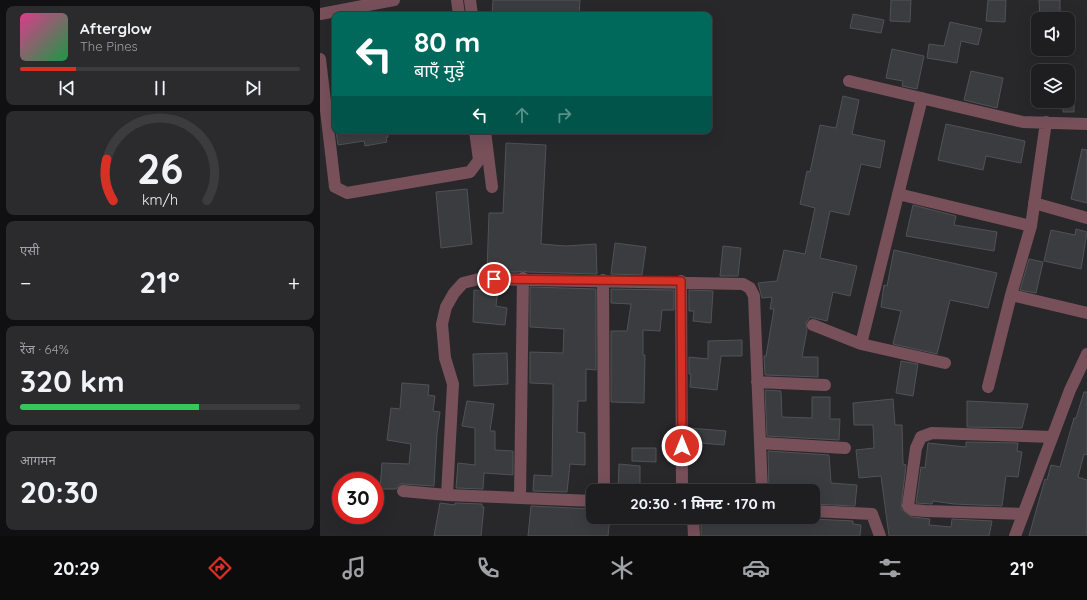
<!DOCTYPE html>
<html lang="hi">
<meta charset="utf-8">
<style>
body{margin:0;font-family:Quicksand,"Noto Sans Devanagari",sans-serif;background:#2b2b2d;color:#f1f3f6;height:100vh;display:flex;flex-direction:column;font-size:15px;white-space:nowrap}
*{box-sizing:border-box;margin:0}
p{font-size:13px;color:#a1a2a5}
.icon{flex:none;width:22px;height:22px;fill:none;stroke:currentColor;stroke-width:2;stroke-linecap:round;stroke-linejoin:round}
.map{position:relative;flex:1;overflow:hidden}
.drawer{display:flex;flex-direction:column;gap:6px;padding:6px;background:#101012;width:320px}
.drawer>*{flex:none}
.guide{position:absolute;left:12px;top:12px;width:380px;height:122px;border-radius:8px;box-shadow:0 4px 16px #0002,0 0 0 1px #3c3c3e;background:#00695c;color:#fff;overflow:hidden}
.buttons{position:absolute;left:711px;top:12px;display:grid;gap:8px}
.buttons a{display:grid;place-items:center;width:44px;height:44px;border-radius:8px;background:#1e1e20;box-shadow:0 4px 16px #0002,0 0 0 1px #3c3c3e;font-size:20px}
.speed{position:absolute;left:12px;top:472px;display:flex;gap:8px;font-size:20px;font-weight:700;text-align:center}
.speed>*{display:grid;place-content:center;width:52px;height:52px;border-radius:50%;background:#1e1e20;box-shadow:0 4px 16px #0002,0 0 0 1px #3c3c3e;line-height:1}
.speed .limit{border:6px solid #d22;background:#fff;color:#111}
.pin{position:absolute;display:grid;place-items:center;width:34px;height:34px;color:#fff;margin:-17px;border:2px solid #fff;border-radius:50%;box-shadow:0 1px 4px #0007}
.me{position:absolute;width:44px;margin:-22px;rotate:0deg;stroke-linejoin:round;filter:drop-shadow(0 0 3px #0008)}
.turn{display:flex;align-items:center;gap:14px;height:84px;padding:0 16px;font-size:18px}
.turn .icon{width:52px;height:52px;stroke-width:2.5}
.turn b{display:block;font-size:28px;line-height:34px}
.lanes{display:flex;align-items:center;height:38px;padding:0 16px;background:#0003;justify-content:center;gap:20px;direction:ltr}
.lanes .off{opacity:.35}
.big{font-size:30px;font-weight:700;line-height:1.1}
.drawer .card{flex:1;display:flex;flex-direction:column;justify-content:center;gap:6px;min-width:0;padding:0 14px;border-radius:8px;background:#2b2b2d}
.drawer .dial{align-items:center;gap:0}
.dial svg{height:104px;overflow:visible;fill:none;stroke:#3c3c3e;stroke-width:7;stroke-linecap:round;text-anchor:middle}
.dial text{fill:#f1f3f6;stroke:none}
.song{display:flex;align-items:center;gap:12px}
.cover{width:48px;height:48px;border-radius:6px;background:linear-gradient(135deg,hsl(330 70% 55%),hsl(140 70% 35%))}
.played{height:4px;border-radius:2px;background:linear-gradient(90deg,#d93025 20%,#3c3c3e 20%)}
.keys{display:flex;justify-content:space-around;direction:ltr}
.heat{display:flex;justify-content:space-between;align-items:center;font-size:22px;direction:ltr}
.charge{height:6px;border-radius:3px;background:linear-gradient(90deg,#34c759 64%,#3c3c3e 0)}
.trip{position:absolute;left:266px;top:484px;width:234px;height:40px;border-radius:8px;background:#1e1e20;box-shadow:0 4px 16px #0002,0 0 0 1px #3c3c3e;font-weight:700;line-height:40px;text-align:center}
.menu{display:flex;height:64px;justify-content:space-around;align-items:center;background:#0c0c0d;color:#a1a2a5}
.menu .icon{width:28px;height:28px}
.menu .current{color:#d93025}
.menu b{font-size:18px;color:#f1f3f6}
main{display:flex;flex:1;min-height:0}
.map>svg:first-child{display:block}
.building{fill:#3b3c3f;stroke:#515255}
.lines{fill:none;stroke-linecap:round;stroke-linejoin:round}
.minor{stroke:#77505a;stroke-width:12}
.route-casing{stroke:#8d1f18;stroke-width:10}
.route{stroke:#d93025;stroke-width:7}
</style>
<main>
<section class="drawer">
<div class="card">
<div class="song"><i class="cover"></i><div><b>Afterglow</b><p>The Pines</p></div></div>
<div class="played"></div>
<div class="keys"><svg class="icon" aria-label="previous" viewBox="0 0 24 24"><path d="M18 5L8 12l10 7zM5 5v14"/></svg><svg class="icon" aria-label="pause" viewBox="0 0 24 24"><path d="M8 5v14M16 5v14"/></svg><svg class="icon" aria-label="next" viewBox="0 0 24 24"><path d="M6 5l10 7-10 7zM19 5v14"/></svg></div>
</div>
<div class="card dial"><svg viewBox="0 0 100 80">
<path d="M14 69A42 42 0 1 1 86 69"/>
<path d="M14 69A42 42 0 0 1 9 37" stroke="#d93025"/>
<text x="50" y="56" font-size="32" font-weight="700">26</text>
<text x="50" y="72" font-size="11">km/h</text>
</svg></div>
<div class="card"><p>एसी</p>
<div class="heat"><a>−</a><b class="big">21°</b><a>+</a></div>
</div>
<div class="card"><p>रेंज · 64%</p><b class="big">320 km</b><div class="charge"></div></div>
<div class="card"><p>आगमन</p><b class="big">20:30</b></div>
</section>
<div class="map">
<svg width="767" height="536" viewBox="0 0 767 536">
<rect width="100%" height="100%" fill="#28282b"/>
<!-- building -->
<path class="building" d="M173,0H260L259,15H172Z
M571,0H591L590,22L570,21Z
M668,0H686L685,22L666,21Z
M719,0H740V19H720Z
M533,14L564,20L561,33L530,28Z
M630,22L662,29L658,45L641,41L637,63L607,58L609,44L624,46Z
M572,49L604,56L597,89L582,86L583,81L566,78Z
M651,71L683,78L677,108L644,100Z
M523,96L539,100L532,134L565,141L560,168L541,164L529,215L510,211L500,258L537,266L530,296L513,292L507,321L490,317L486,323L487,330L482,357H498V377L445,375L444,356H446L454,309H450L452,297L442,298L438,283L457,281L464,250L485,254L495,208L480,204L487,171L490,172L500,125L516,128Z
M743,102H754V112H743Z
M626,124L705,141L701,163L666,156L663,170L618,160Z
M16,131H68V137L66,138L67,142L45,146L44,141L18,145Z
M186,143L226,145L221,244L246,246L276,244L277,274L208,272L203,271L198,272H167L169,213H183Z
M762,149L767,150V203L751,199Z
M147,189L152,244L121,248L116,192Z
M593,205L636,216L634,225L677,232L674,251L586,236Z
M756,229L767,232L761,269L724,261L731,230L755,235Z
M295,243L326,247L322,275L291,274Z
M403,246L421,248L418,276H400Z
M574,250L677,273L668,308L630,300L617,354L573,344L581,311L561,307L564,285L567,286Z
M709,259L723,262L716,293L700,290Z
M168,287H178L176,306L187,308L185,325L153,322L154,290L168,291Z
M210,287L276,289V370L266,369V401H258L257,432L265,433V465L250,464L247,492L213,491L214,475L232,476L233,401V384L210,383V352L243,353L244,329L210,327Z
M291,289L354,290V310H342L340,331L323,330V355H325L324,403L291,402V331H307L311,304L291,303Z
M369,290L393,291L391,323L373,321L374,311H369Z
M422,340V356H401L397,390L370,387L371,374H369V357L388,359V341Z
M187,353L188,384L154,386L153,354Z
M581,361L598,364L593,396L576,393Z
M82,383L109,385L108,395L115,396L113,411L120,412L117,433L114,486L84,484H80L76,489H60L62,463L89,464L91,444L67,440L71,408L80,409Z
M445,390L461,391L462,417L492,418V397H510V419H520L519,440L447,436Z
M764,392H767V455L764,454L758,477L767,480V536H709L725,479L727,480L731,465L740,467L754,418H756Z
M573,399L575,425H582L583,464L586,465L581,509L592,517L610,519L609,525L631,527L632,519L672,521L669,536H569L561,476L539,478L536,450L554,448L553,425H534L533,403Z
M147,401L174,404L170,431H175V450L193,451V475L164,473L163,489L136,488L138,463L155,465V428L142,426Z
M647,401L708,404L702,428L647,427Z
M369,428L406,431L404,445L369,442Z
M646,442L698,443L697,451L702,452L698,477L686,476L682,506L634,504L613,501L612,504L596,503L601,467L605,468L608,443L646,447Z
M312,448H336V462L312,461Z
M448,451L509,455L511,483L537,485L535,506L493,504V491H449Z
M299,464L320,466V491H298Z
M120,503L135,505V503L162,504V507H164L161,536H114Z
M211,506L273,509V517H290L288,536H208Z
M381,517H409L493,522V519L533,521V524L541,525L540,536H381Z"/>
<g class="lines">
<!-- minor -->
<path class="minor" d="M137,0L139,15
M150,0L152,15
M0,14L74,0
M0,59L15,187L27,193L150,172L159,160L155,131
M529,81L703,122L767,124
M165,131L172,187
M578,194L711,226L691,295L767,313
M714,203L767,218
M711,226L726,122
M283,280L284,491
M361,281L362,491
M493,325L541,344L602,98
M541,344L625,363
M437,382L505,385
M668,387L691,295
M440,443L525,448
M83,491L127,495L273,501
M127,495L133,384L125,358L122,324L126,307L134,293L143,283L159,279L423,284L430,288L434,296L442,491
M200,497L203,278
M493,511L552,514L560,536
M703,514L605,511L593,510L588,506L596,448L601,437L612,433L732,437
M373,517L374,536
M695,536L750,390L767,354"/>
</g>
<g class="lines">
<!-- route casing -->
<g class="route-casing">
<path id="route" d="M174,279L361,281L362,446"/>
</g>
<!-- route -->
<use href="#route" class="route"/>
</g>
</svg>
<div class="buttons">
<a><svg class="icon" aria-label="sound" viewBox="0 0 24 24"><path d="M4 9h4l5-4v14l-5-4H4zM17 9q2 3 0 6"/></svg></a>
<a><svg class="icon" aria-label="layers" viewBox="0 0 24 24"><path d="M12 4l9 5-9 5-9-5zM3 14l9 5 9-5"/></svg></a>
</div>
<div class="speed"><div class="limit">30</div></div>
<div class="pin" style="left:174px;top:279px;background:#d93025"><svg class="icon" aria-label="arrive" viewBox="0 0 24 24"><path d="M6 21V4h12l-3 4 3 4H6"/></svg></div>
<svg class="me" style="left:362px;top:446px" viewBox="-20 -20 40 40"><circle r="17" fill="#d93025" stroke="#fff" stroke-width="3"/><path d="M0-11L8 9 0 5-8 9z" fill="#fff"/></svg>
<div class="trip">20:30 · 1 मिनट · 170 m</div>
<div class="guide">
<div class="turn"><svg class="icon" aria-label="left" viewBox="0 0 24 24"><path d="M17 20v-9H6M10 6l-5 5 5 5"/></svg><div><b>80 m</b>बाएँ मुड़ें</div></div>
<div class="lanes"><svg class="icon" aria-label="left" viewBox="0 0 24 24"><path d="M17 20v-9H6M10 6l-5 5 5 5"/></svg><svg class="icon off" aria-label="ahead" viewBox="0 0 24 24"><path d="M12 20V5M6 11l6-6 6 6"/></svg><svg class="icon off" aria-label="right" viewBox="0 0 24 24"><path d="M7 20v-9h11M14 6l5 5-5 5"/></svg></div>
</div>
</div>
</main>
<nav class="menu">
<b>20:29</b>
<svg class="icon current" aria-label="directions" viewBox="0 0 24 24"><path d="M12 3l9 9-9 9-9-9zM9 14v-3h6M13 9l2 2-2 2"/></svg>
<svg class="icon" aria-label="music" viewBox="0 0 24 24"><path d="M9 18V5l10-2v13"/><circle cx="6" cy="18" r="3"/><circle cx="16" cy="16" r="3"/></svg>
<svg class="icon" aria-label="phone" viewBox="0 0 24 24"><path d="M5 4h4l2 5-3 2q2 4 5 5l2-3 5 2v4C11 20 4 13 5 4z"/></svg>
<svg class="icon" aria-label="climate" viewBox="0 0 24 24"><path d="M12 3v18M4 7l16 10M4 17L20 7"/></svg>
<svg class="icon" aria-label="car" viewBox="0 0 24 24"><path d="M5 17H2v-5l4-1 3-4h7l3 4 3 1v5h-3M9 17h6M6 11h13"/><circle cx="7" cy="17" r="2"/><circle cx="17" cy="17" r="2"/></svg>
<svg class="icon" aria-label="filters" viewBox="0 0 24 24"><path d="M4 7h16M4 17h16"/><circle cx="9" cy="7" r="2"/><circle cx="15" cy="17" r="2"/></svg>
<b>21°</b>
</nav>
